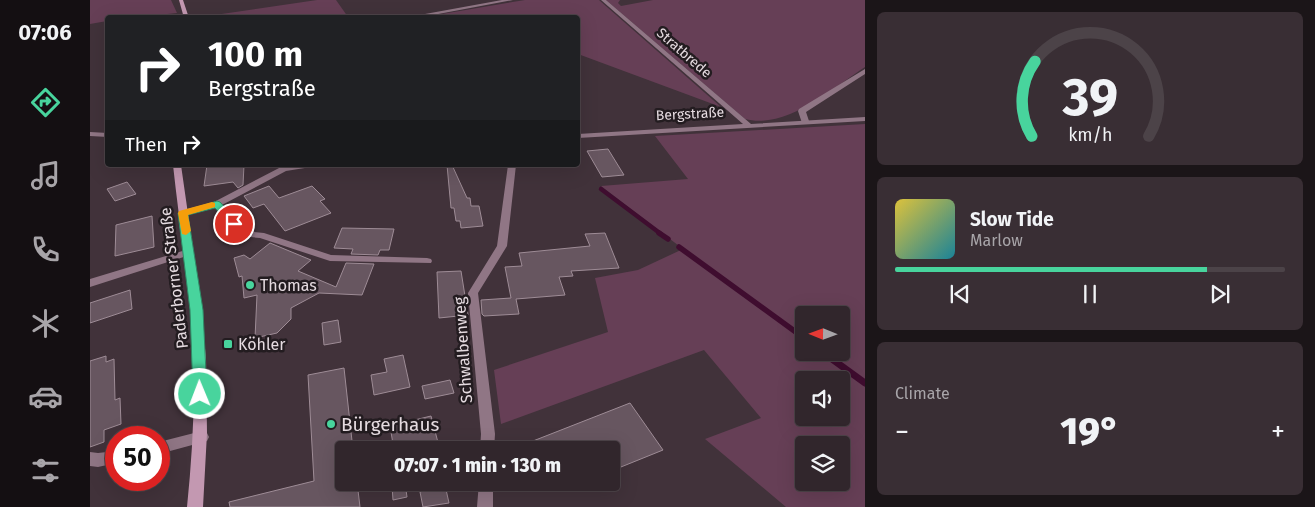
<!DOCTYPE html>
<meta charset="utf-8">
<style>
body{margin:0;font-family:"Fira Sans",sans-serif;background:#392e34;color:#f1f3f6;height:100vh;display:flex;flex-direction:column;font-size:19px;white-space:nowrap}
*{box-sizing:border-box;margin:0}
p{font-size:16px;color:#a8a5a9}
.icon{flex:none;width:28px;height:28px;fill:none;stroke:currentColor;stroke-width:2;stroke-linecap:round;stroke-linejoin:round}
.map{position:relative;flex:1;overflow:hidden}
.sheet{display:flex;flex-direction:column;gap:12px;padding:12px;background:#1b1518;width:450px}
.sheet>*{flex:none}
.banner{position:absolute;left:15px;top:15px;width:475px;height:152px;border-radius:5px;box-shadow:0 5px 20px #0002,0 0 0 1px #4c4348;background:#202124;color:#fff;overflow:hidden}
.needle{width:32px;rotate:271deg}
.buttons{position:absolute;left:705px;top:306px;display:grid;gap:10px}
.buttons a{display:grid;place-items:center;width:55px;height:55px;border-radius:5px;background:#31262c;box-shadow:0 5px 20px #0002,0 0 0 1px #4c4348;font-size:25px}
.speed{position:absolute;left:15px;top:426px;display:flex;gap:10px;font-size:25px;font-weight:700;text-align:center}
.speed>*{display:grid;place-content:center;width:65px;height:65px;border-radius:50%;background:#31262c;box-shadow:0 5px 20px #0002,0 0 0 1px #4c4348;line-height:1}
.speed .limit{border:8px solid #d22;background:#fff;color:#111}
.pin{position:absolute;display:grid;place-items:center;width:42px;height:42px;color:#fff;margin:-21px;border:2px solid #fff;border-radius:50%;box-shadow:0 1px 5px #0007}
.me{position:absolute;width:55px;margin:-28px;rotate:359deg;stroke-linejoin:round;filter:drop-shadow(0 0 4px #0008)}
.turn{display:flex;align-items:center;gap:18px;height:105px;padding:0 20px;font-size:22px}
.turn .icon{width:65px;height:65px;stroke-width:2.5}
.turn b{display:block;font-size:35px;line-height:42px}
.then{display:flex;align-items:center;height:48px;padding:0 20px;background:#0003;gap:10px;font-size:19px}
.big{font-size:38px;font-weight:800;line-height:1.1}
.sheet .widget{flex:1;display:flex;flex-direction:column;justify-content:center;gap:8px;min-width:0;padding:0 18px;border-radius:8px;background:#392e34}
.sheet .dial{align-items:center;gap:0}
.dial svg{height:130px;overflow:visible;fill:none;stroke:#4c4348;stroke-width:7;stroke-linecap:round;text-anchor:middle}
.dial text{fill:#f1f3f6;stroke:none}
.song{display:flex;align-items:center;gap:15px}
.cover{width:60px;height:60px;border-radius:8px;background:linear-gradient(135deg,hsl(50 70% 55%),hsl(190 70% 35%))}
.played{height:5px;border-radius:2px;background:linear-gradient(90deg,#48d49d 80%,#4c4348 80%)}
.keys{display:flex;justify-content:space-around;direction:ltr}
.heat{display:flex;justify-content:space-between;align-items:center;font-size:28px;direction:ltr}
.trip{position:absolute;left:245px;top:441px;width:285px;height:50px;border-radius:5px;background:#31262c;box-shadow:0 5px 20px #0002,0 0 0 1px #4c4348;font-weight:800;line-height:50px;text-align:center}
main{display:flex;flex:1;min-height:0}
.tab-bar{display:flex;flex-direction:column;width:90px;justify-content:space-around;align-items:center;background:#140f12;color:#a8a5a9}
.tab-bar .icon{width:35px;height:35px}
.tab-bar .current{color:#48d49d}
.tab-bar b{font-size:22px;color:#f1f3f6}
.map>svg:first-child{display:block}
.green{fill:#663f56;fill-rule:evenodd}
.lines{fill:none;stroke-linecap:round;stroke-linejoin:round}
.stream-far2{stroke:#3f0d2f;stroke-width:4.5}
.stream-far1{stroke:#3f0d2f;stroke-width:5.5}
.stream{stroke:#3f0d2f;stroke-width:7}
.building{fill:#675660;stroke:#9e8c96}
.lane{fill:#907685;fill-rule:evenodd}
.street{fill:#907685;fill-rule:evenodd}
.secondary{fill:#c398b1;fill-rule:evenodd}
.route{fill:#48d49d;stroke:#2f8a66}
.slow{fill:#f59e0b}
.poi-dot{fill:#48d49d;stroke:#231c20;stroke-width:2}
.labels{text-anchor:middle;dominant-baseline:central;stroke-width:5;stroke-linejoin:round;paint-order:stroke}
.far-street-label{font-size:14px;fill:#e5dbe0;stroke:#231c20}
.street-label{font-size:16px;fill:#e5dbe0;stroke:#231c20}
.poi-label{font-size:16px;fill:#e5dbe0;stroke:#231c20;text-anchor:start}
.near-poi-label{font-size:19px;fill:#e5dbe0;stroke:#231c20;text-anchor:start}
</style>
<main>
<nav class="tab-bar">
<b>07:06</b>
<svg class="icon current" aria-label="directions" viewBox="0 0 24 24"><path d="M12 3l9 9-9 9-9-9zM9 14v-3h6M13 9l2 2-2 2"/></svg>
<svg class="icon" aria-label="music" viewBox="0 0 24 24"><path d="M9 18V5l10-2v13"/><circle cx="6" cy="18" r="3"/><circle cx="16" cy="16" r="3"/></svg>
<svg class="icon" aria-label="phone" viewBox="0 0 24 24"><path d="M5 4h4l2 5-3 2q2 4 5 5l2-3 5 2v4C11 20 4 13 5 4z"/></svg>
<svg class="icon" aria-label="climate" viewBox="0 0 24 24"><path d="M12 3v18M4 7l16 10M4 17L20 7"/></svg>
<svg class="icon" aria-label="car" viewBox="0 0 24 24"><path d="M5 17H2v-5l4-1 3-4h7l3 4 3 1v5h-3M9 17h6M6 11h13"/><circle cx="7" cy="17" r="2"/><circle cx="17" cy="17" r="2"/></svg>
<svg class="icon" aria-label="filters" viewBox="0 0 24 24"><path d="M4 7h16M4 17h16"/><circle cx="9" cy="7" r="2"/><circle cx="15" cy="17" r="2"/></svg>
</nav>
<div class="map">
<svg width="775" height="507" viewBox="0 0 775 507">
<rect width="100%" height="100%" fill="#41323a"/>
<!-- green -->
<path class="green" d="M0,0H81L87,13L49,17L18,18L17,21L0,24Z
M227,0H246L258,17H111Z
M435,0H509L631,107L488,54V18H328Z
M516,0H530L528,3L531,6L563,0H775V67C743,88 696,130 655,119Z
M775,124V507H696L615,439L671,418L614,350L411,424L404,370L518,332L505,278L548,270L593,249L511,186L598,179L565,136ZM714,315H751V352H714ZM714,380H751V418H714ZM714,445H751V482H714Z"/>
<g class="lines">
<!-- stream-far2 -->
<path class="stream-far2" d="M511,189L571,234"/>
<!-- stream-far1 -->
<path class="stream-far1" d="M569,233L578,239
M589,247L714,338
M733,352L737,355"/>
<!-- stream -->
<path class="stream" d="M735,354L775,383"/>
</g>
<!-- building -->
<path class="building" d="M518,149L534,175L512,177L497,151Z
M117,165H154L153,185L148,188L143,182L114,186Z
M357,165H362L377,198H380L381,206H389L393,226L371,228L370,221H366L364,208H361Z
M37,182L46,194L25,201L17,189Z
M179,186L189,198L222,186L235,199L230,201L241,213L195,231L174,204L163,208L154,196Z
M62,216L64,247L25,256L26,225Z
M252,228L304,229L299,250H290L288,255L261,254L263,249L244,248Z
M515,233L529,268L481,271L483,276L469,277L475,295L426,299L429,314L394,316L392,314L391,300L421,298L415,267L432,266L429,253L500,246L495,234Z
M180,243L221,260L208,271L246,287L256,263L284,264L272,295L229,293L201,308V319L187,333L165,338L167,295L154,298L152,276L149,277L144,258L154,255L160,259Z
M371,271L378,315L349,318L347,272Z
M40,290L42,309L0,323V303Z
M248,320L251,342L234,345L232,323Z
M313,355L320,387L284,395L281,375L297,372L294,359Z
M16,356V362L24,359L25,400L30,398L31,424L14,430V442L0,447V361Z
M254,368L263,450H254V482H267L270,507H140L139,502L224,481L218,375Z
M360,380L364,393L335,399L332,386Z
M540,403L573,450L521,471V450H420Z
M341,416L350,450H304L300,426Z
M315,483L317,497L303,500L302,486Z
M355,485L359,503L333,507L330,492Z"/>
<g class="lines">
<!-- lane -->
<path class="lane" d="M775,69V74L716,112L719,121L712,123L708,111L709,109Z"/>
<!-- street -->
<path class="street" d="M412,0H423L327,18H313Z
M511,0H516L661,124L775,117V121L488,138V134L653,124Z
M0,132L18,133V137L0,136Z
M204,165H225L221,167L196,171L132,205L156,231L174,233L241,255L337,258L341,259L342,261L341,263L240,261L170,238L150,236L125,207L93,216L88,213L90,211L124,202L191,167Z
M418,165H426L417,246L388,293L405,434L404,450H390L391,434L378,293L407,246Z
M99,249L104,252L103,254L0,287V279Z
M112,431L117,433L119,437L117,441L69,454V442Z
M26,451V463L8,467L0,466V452L8,453Z
M389,482H403V507H387Z"/>
<!-- secondary -->
<path class="secondary" d="M89,0H93L99,18H94Z
M83,165H91L109,291L116,358L117,433L113,507H97C103,449 106,390 102,332C98,276 89,221 83,165Z"/>
</g>
<!-- route -->
<path class="route" d="M127,201L130,202L148,222V226H141L125,208L98,215L113,310L117,394L115,398L110,400L105,398L103,394L100,310L88,213Z"/>
<!-- slow -->
<path class="slow" d="M122,202L125,203V207L98,215L101,231L96,235L92,234L88,213L89,211Z"/>
<!-- markers -->
<g class="poi-dot">
<circle cx="160" cy="285" r="5"/>
<rect x="133" y="339" width="10" height="10" rx="2.5"/>
<circle cx="241" cy="424" r="5"/>
</g>
<g class="labels">
<!-- far-street labels -->
<g class="far-street-label">
<text transform="translate(594 53) rotate(41)">Stratbrede</text>
<text transform="translate(600 114) rotate(-3)">Bergstraße</text>
</g>
<!-- street labels -->
<g class="street-label">
<text transform="translate(84 278) rotate(-97)">Paderborner Straße</text>
<text transform="translate(373 350) rotate(-94)">Schwalbenweg</text>
</g>
<!-- poi labels -->
<g class="poi-label">
<text x="170" y="285">Thomas</text>
<text x="148" y="344">Köhler</text>
</g>
<!-- near-poi labels -->
<g class="near-poi-label">
<text x="251" y="424">Bürgerhaus</text>
</g>
</g>
</svg>
<div class="buttons">
<a><svg class="needle" viewBox="-14 -14 28 28"><path d="M0-13l5 13h-10z" fill="#e53935"/><path d="M0 13l5-13h-10z" fill="#a8a5a9"/></svg></a>
<a><svg class="icon" aria-label="sound" viewBox="0 0 24 24"><path d="M4 9h4l5-4v14l-5-4H4zM17 9q2 3 0 6"/></svg></a>
<a><svg class="icon" aria-label="layers" viewBox="0 0 24 24"><path d="M12 4l9 5-9 5-9-5zM3 14l9 5 9-5"/></svg></a>
</div>
<div class="speed"><div class="limit">50</div></div>
<div class="pin" style="left:144px;top:224px;background:#d93025"><svg class="icon" aria-label="arrive" viewBox="0 0 24 24"><path d="M6 21V4h12l-3 4 3 4H6"/></svg></div>
<svg class="me" style="left:110px;top:394px" viewBox="-20 -20 40 40"><circle r="17" fill="#48d49d" stroke="#fff" stroke-width="3"/><path d="M0-11L8 9 0 5-8 9z" fill="#fff"/></svg>
<div class="trip">07:07 · 1 min · 130 m</div>
<div class="banner">
<div class="turn"><svg class="icon" aria-label="right" viewBox="0 0 24 24"><path d="M7 20v-9h11M14 6l5 5-5 5"/></svg><div><b>100 m</b>Bergstraße</div></div>
<div class="then">Then<svg class="icon" aria-label="right" viewBox="0 0 24 24"><path d="M7 20v-9h11M14 6l5 5-5 5"/></svg></div>
</div>
</div>
<section class="sheet">
<div class="widget dial"><svg viewBox="0 0 100 80">
<path d="M14 69A42 42 0 1 1 86 69"/>
<path d="M14 69A42 42 0 0 1 16 23" stroke="#48d49d"/>
<text x="50" y="56" font-size="32" font-weight="700">39</text>
<text x="50" y="72" font-size="11">km/h</text>
</svg></div>
<div class="widget">
<div class="song"><i class="cover"></i><div><b>Slow Tide</b><p>Marlow</p></div></div>
<div class="played"></div>
<div class="keys"><svg class="icon" aria-label="previous" viewBox="0 0 24 24"><path d="M18 5L8 12l10 7zM5 5v14"/></svg><svg class="icon" aria-label="pause" viewBox="0 0 24 24"><path d="M8 5v14M16 5v14"/></svg><svg class="icon" aria-label="next" viewBox="0 0 24 24"><path d="M6 5l10 7-10 7zM19 5v14"/></svg></div>
</div>
<div class="widget"><p>Climate</p>
<div class="heat"><a>−</a><b class="big">19°</b><a>+</a></div>
</div>
</section>
</main>
